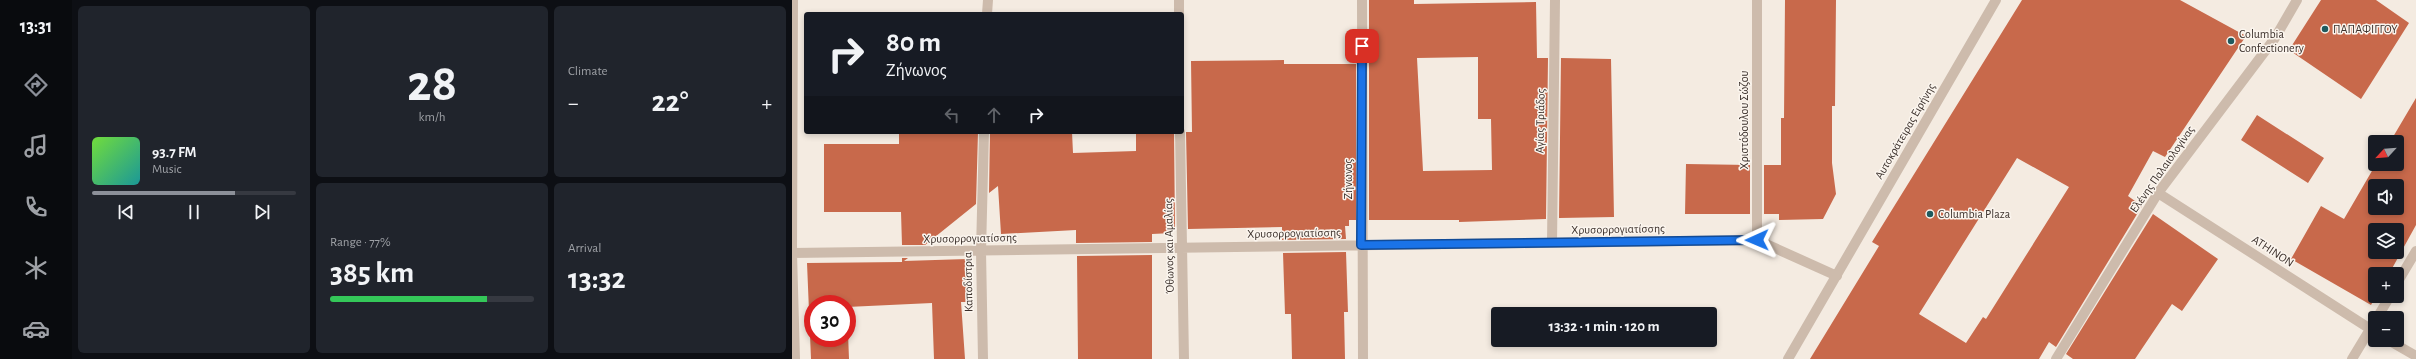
<!DOCTYPE html>
<meta charset="utf-8">
<style>
body{margin:0;font-family:"Alegreya Sans",sans-serif;background:#20242c;color:#f1f3f6;height:100vh;display:flex;flex-direction:column;font-size:15px;white-space:nowrap}
*{box-sizing:border-box;margin:0}
p{font-size:13px;color:#9ea1a6}
.icon{flex:none;width:22px;height:22px;fill:none;stroke:currentColor;stroke-width:2;stroke-linecap:round;stroke-linejoin:round}
.map{position:relative;flex:1;overflow:hidden}
.drawer{display:flex;flex-direction:column;gap:6px;padding:6px;background:#0d0f14;width:720px}
.drawer>*{flex:none}
.banner{position:absolute;left:12px;top:12px;width:380px;height:122px;border-radius:4px;box-shadow:0 2px 6px #0003;background:#171b24;color:#f1f3f6;overflow:hidden}
.needle{width:26px;rotate:244deg}
.controls{position:absolute;left:1576px;top:135px;display:grid;gap:8px}
.controls a{display:grid;place-items:center;width:36px;height:36px;border-radius:4px;background:#171b24;box-shadow:0 2px 6px #0003;font-size:20px}
.speed{position:absolute;left:12px;top:295px;display:flex;gap:8px;font-size:20px;font-weight:700;text-align:center}
.speed>*{display:grid;place-content:center;width:52px;height:52px;border-radius:50%;background:#171b24;box-shadow:0 2px 6px #0003;line-height:1}
.speed .limit{border:6px solid #d22;background:#fff;color:#111}
.pin{position:absolute;display:grid;place-items:center;width:34px;height:34px;color:#fff;margin:-17px;border-radius:8px;box-shadow:0 2px 6px #0006}
.me{position:absolute;width:44px;margin:-22px;rotate:269deg;stroke-linejoin:round;filter:drop-shadow(0 0 3px #0008)}
.turn{display:flex;align-items:center;gap:14px;height:84px;padding:0 16px;font-size:18px}
.turn .icon{width:52px;height:52px;stroke-width:2.5}
.turn b{display:block;font-size:28px;line-height:34px}
.lanes{display:flex;align-items:center;height:38px;padding:0 16px;background:#0003;justify-content:center;gap:20px;direction:ltr}
.lanes .off{opacity:.35}
.big{font-size:30px;font-weight:700;line-height:1.1}
.drawer .tile{flex:1;display:flex;flex-direction:column;justify-content:center;gap:6px;min-width:0;padding:0 14px;border-radius:6px;background:#20242c}
.drawer .dial{align-items:center;gap:0}
.dial b{font-size:52px;line-height:1}
.song{display:flex;align-items:center;gap:12px}
.cover{width:48px;height:48px;border-radius:6px;background:linear-gradient(135deg,hsl(100 70% 55%),hsl(180 70% 35%))}
.played{height:4px;border-radius:2px;background:linear-gradient(90deg,#8c9099 70%,#363941 70%)}
.keys{display:flex;justify-content:space-around;direction:ltr}
.heat{display:flex;justify-content:space-between;align-items:center;font-size:22px;direction:ltr}
.charge{height:6px;border-radius:3px;background:linear-gradient(90deg,#34c759 77%,#363941 0)}
.drawer .tiles{flex:1;display:grid;gap:6px;grid-template-columns:repeat(3,1fr)}
.tile:first-child{grid-row:span 2}
.trip{position:absolute;left:699px;top:307px;width:226px;height:40px;border-radius:4px;background:#171b24;box-shadow:0 2px 6px #0003;font-weight:700;line-height:40px;text-align:center}
main{display:flex;flex:1;min-height:0}
.tab-bar{display:flex;flex-direction:column;width:72px;justify-content:space-around;align-items:center;background:#090b0e;color:#9ea1a6}
.tab-bar .icon{width:28px;height:28px}
.tab-bar .on{color:#8c9099}
.tab-bar b{font-size:18px;color:#f1f3f6}
.map>svg:first-child{display:block}
.building{fill:#c8694b;fill-rule:evenodd}
.lines{fill:none;stroke-linecap:round;stroke-linejoin:round}
.minor{stroke:#cdbbac;stroke-width:10}
.route-casing{stroke:#114b97;stroke-width:10}
.route{stroke:#1a73e8;stroke-width:7}
.poi-dot{fill:#1f5a5e;stroke:#fbf5ee;stroke-width:1.5}
.labels{text-anchor:middle;dominant-baseline:central;stroke-width:3;stroke-linejoin:round;paint-order:stroke}
.poi-label{font-size:12px;fill:#3b302b;stroke:#fbf5ee;text-anchor:start}
.street-label{font-size:12px;fill:#3b302b;stroke:#fbf5ee}
</style>
<main>
<nav class="tab-bar">
<b>13:31</b>
<svg class="icon on" aria-label="directions" viewBox="0 0 24 24"><path d="M12 3l9 9-9 9-9-9zM9 14v-3h6M13 9l2 2-2 2"/></svg>
<svg class="icon" aria-label="music" viewBox="0 0 24 24"><path d="M9 18V5l10-2v13"/><circle cx="6" cy="18" r="3"/><circle cx="16" cy="16" r="3"/></svg>
<svg class="icon" aria-label="phone" viewBox="0 0 24 24"><path d="M5 4h4l2 5-3 2q2 4 5 5l2-3 5 2v4C11 20 4 13 5 4z"/></svg>
<svg class="icon" aria-label="climate" viewBox="0 0 24 24"><path d="M12 3v18M4 7l16 10M4 17L20 7"/></svg>
<svg class="icon" aria-label="car" viewBox="0 0 24 24"><path d="M5 17H2v-5l4-1 3-4h7l3 4 3 1v5h-3M9 17h6M6 11h13"/><circle cx="7" cy="17" r="2"/><circle cx="17" cy="17" r="2"/></svg>
</nav>
<section class="drawer">
<div class="tiles">
<div class="tile">
<div class="song"><i class="cover"></i><div><b>93.7 FM</b><p>Music</p></div></div>
<div class="played"></div>
<div class="keys"><svg class="icon" aria-label="previous" viewBox="0 0 24 24"><path d="M18 5L8 12l10 7zM5 5v14"/></svg><svg class="icon" aria-label="pause" viewBox="0 0 24 24"><path d="M8 5v14M16 5v14"/></svg><svg class="icon" aria-label="next" viewBox="0 0 24 24"><path d="M6 5l10 7-10 7zM19 5v14"/></svg></div>
</div>
<div class="tile dial"><b>28</b><p>km/h</p></div>
<div class="tile"><p>Climate</p>
<div class="heat"><a>−</a><b class="big">22°</b><a>+</a></div>
</div>
<div class="tile"><p>Range · 77%</p><b class="big">385 km</b><div class="charge"></div></div>
<div class="tile"><p>Arrival</p><b class="big">13:32</b></div>
</div>
</section>
<div class="map">
<svg width="1624" height="359" viewBox="0 0 1624 359">
<rect width="100%" height="100%" fill="#f4ebe1"/>
<!-- building -->
<path class="building" d="M577,0H622V4L744,2L745,58H756L754,219L667,222V220H577ZM686,57V119H699L700,170L631,171L625,58Z
M993,0H1044L1043,106H1040V163L1044,194L1031,219L987,220V214H972V165H989V118H992Z
M1230,0H1388L1454,36L1373,157L1361,151L1336,196L1350,206L1264,347L1257,342L1247,359H1018L1087,246L1080,242ZM1225,158L1277,187L1194,319L1191,317L1174,343L1127,314Z
M1529,0H1584L1617,23L1569,99L1497,50Z
M769,58L819,59L822,217L767,218Z
M492,60V64H564V220H557V226H553L554,239L490,240V227L396,229L394,132H400L399,61Z
M1624,98V225L1597,274H1583L1584,296L1579,305L1499,259L1529,206L1552,219L1584,164H1605V142H1598ZM1583,186H1605V208H1583ZM1583,230H1605V252H1583Z
M1465,115L1532,158L1516,183L1449,140Z
M107,132H186L184,204L133,245H110L109,212H32V144H107Z
M198,132H280L281,153L344,151V132H382L383,230H380V233L360,234V242L284,243V230L209,234L206,186L197,193Z
M894,164L958,165V214H893Z
M1361,214L1426,259L1390,311L1380,304L1343,359H1281L1274,354Z
M554,252L556,312H552L553,359H500L499,314H493L491,253Z
M360,255V359H286L285,256Z
M110,258H116L112,261L175,259L177,302H169L173,359H142L140,303L55,307L57,359H19L15,263L110,262ZM21,304H55V338H21Z"/>
<g class="lines">
<!-- minor -->
<path class="minor" d="M1,0L0,253L3,359
M387,0V14
M570,0L571,359
M195,14L196,0
M388,132L392,359
M1366,193L1583,332
M965,240V0
M760,243L763,0
M0,253L965,240L1045,276
M1605,283L1624,251
M1585,318L1598,296
M1596,340L1624,356
M191,359L189,251L192,132
M996,359L1204,0
M1264,359L1366,193L1483,38L1505,0
M1560,359L1583,321"/>
</g>
<g class="lines">
<!-- route casing -->
<g class="route-casing">
<path id="route" d="M570,46L569,245L965,240"/>
</g>
<!-- route -->
<use href="#route" class="route"/>
</g>
<!-- markers -->
<g class="poi-dot">
<circle cx="1533" cy="29" r="4"/>
<circle cx="1439" cy="41" r="4"/>
<circle cx="1138" cy="214" r="4"/>
</g>
<g class="labels">
<!-- poi labels -->
<g class="poi-label">
<text x="1541" y="29">ΠΑΠΑΦΙΓΓΟΥ</text>
<text x="1447" y="34">Columbia<tspan x="1447" dy="14">Confectionery</tspan></text>
<text x="1146" y="214">Columbia Plaza</text>
</g>
<!-- street labels -->
<g class="street-label">
<text transform="translate(952 120) rotate(-90)">Χριστόδουλου Σώζου</text>
<text transform="translate(748 121) rotate(-89)">Αγίας Τριάδος</text>
<text transform="translate(1113 131) rotate(-60)">Αυτοκράτειρας Ειρήνης</text>
<text transform="translate(1370 169) rotate(-55)">Ελένης Παλαιολογίνας</text>
<text transform="translate(556 179) rotate(-90)">Ζήνωνος</text>
<text transform="translate(826 229) rotate(-1)">Χρυσορρογιατίσσης</text>
<text transform="translate(502 233) rotate(-1)">Χρυσορρογιατίσσης</text>
<text transform="translate(178 238) rotate(-1)">Χρυσορρογιατίσσης</text>
<text transform="translate(377 246) rotate(-91)">Όθωνος και Αμαλίας</text>
<text transform="translate(1481 251) rotate(33)">ATHINON</text>
<text transform="translate(176 282) rotate(-91)">Καποδίστρια</text>
</g>
</g>
</svg>
<div class="controls">
<a><svg class="needle" viewBox="-14 -14 28 28"><path d="M0-13l5 13h-10z" fill="#e53935"/><path d="M0 13l5-13h-10z" fill="#9ea1a6"/></svg></a>
<a><svg class="icon" aria-label="sound" viewBox="0 0 24 24"><path d="M4 9h4l5-4v14l-5-4H4zM17 9q2 3 0 6"/></svg></a>
<a><svg class="icon" aria-label="layers" viewBox="0 0 24 24"><path d="M12 4l9 5-9 5-9-5zM3 14l9 5 9-5"/></svg></a>
<a>+</a>
<a>−</a>
</div>
<div class="speed"><div class="limit">30</div></div>
<div class="pin" style="left:570px;top:46px;background:#d93025"><svg class="icon" aria-label="arrive" viewBox="0 0 24 24"><path d="M6 21V4h12l-3 4 3 4H6"/></svg></div>
<svg class="me" style="left:965px;top:240px" viewBox="-20 -20 40 40"><path d="M0-17L14 15 0 8-14 15z" fill="#1a73e8" stroke="#fff" stroke-width="4"/></svg>
<div class="trip">13:32 · 1 min · 120 m</div>
<div class="banner">
<div class="turn"><svg class="icon" aria-label="right" viewBox="0 0 24 24"><path d="M7 20v-9h11M14 6l5 5-5 5"/></svg><div><b>80 m</b>Ζήνωνος</div></div>
<div class="lanes"><svg class="icon off" aria-label="left" viewBox="0 0 24 24"><path d="M17 20v-9H6M10 6l-5 5 5 5"/></svg><svg class="icon off" aria-label="ahead" viewBox="0 0 24 24"><path d="M12 20V5M6 11l6-6 6 6"/></svg><svg class="icon" aria-label="right" viewBox="0 0 24 24"><path d="M7 20v-9h11M14 6l5 5-5 5"/></svg></div>
</div>
</div>
</main>
